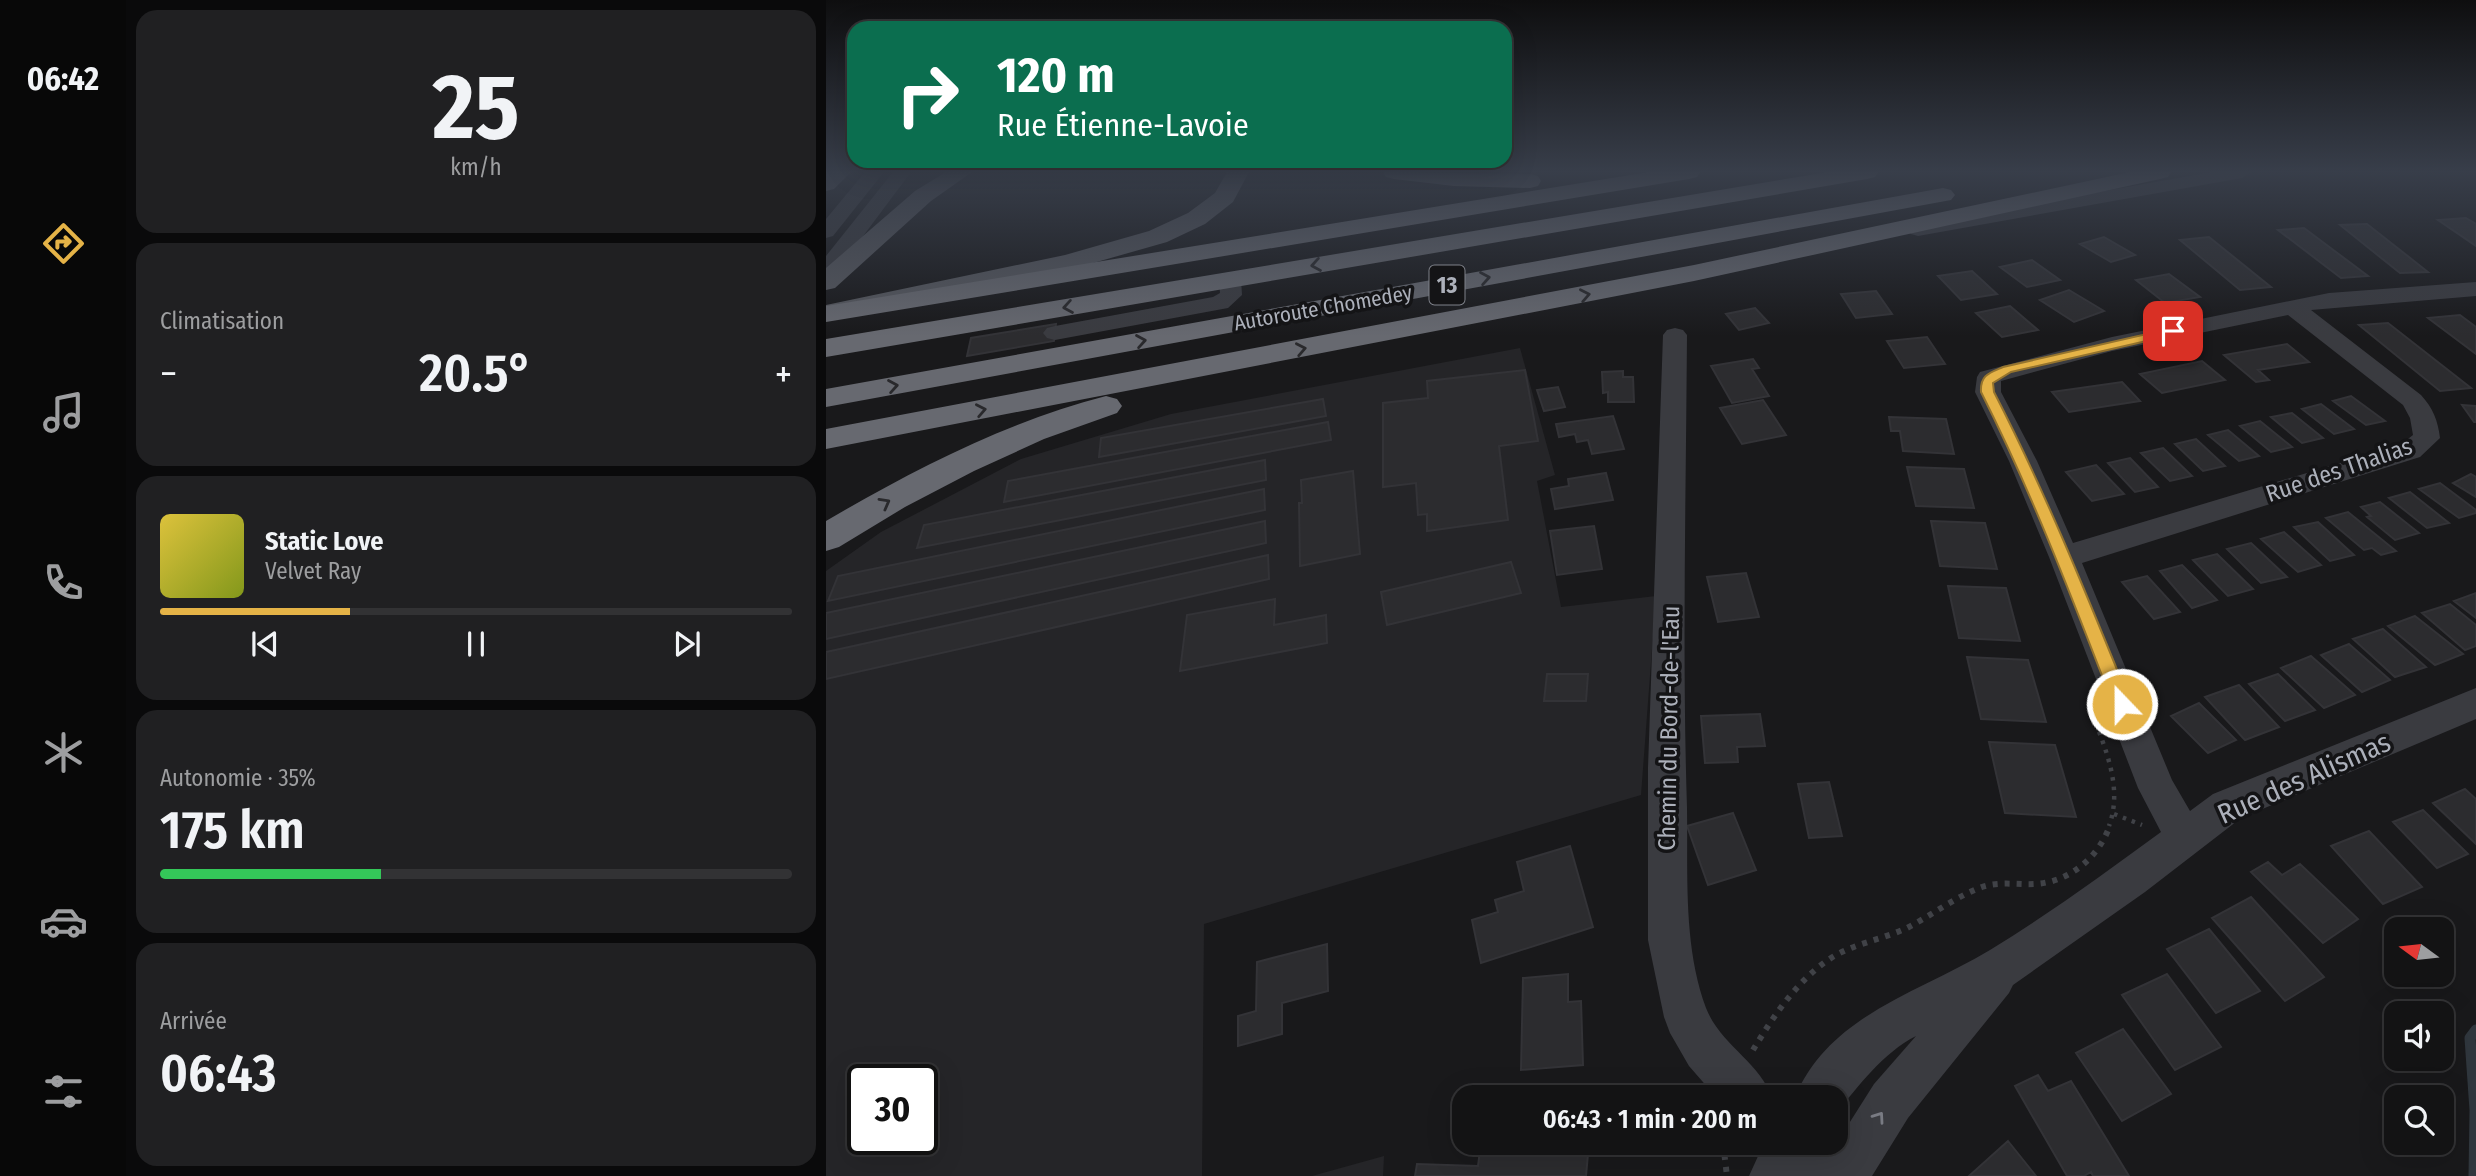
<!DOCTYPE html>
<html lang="fr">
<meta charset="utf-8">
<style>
body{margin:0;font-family:"Fira Sans Condensed",sans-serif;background:#202022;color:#f1f3f6;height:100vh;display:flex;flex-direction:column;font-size:26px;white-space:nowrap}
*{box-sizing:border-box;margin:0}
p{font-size:23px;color:#9d9ea0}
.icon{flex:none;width:38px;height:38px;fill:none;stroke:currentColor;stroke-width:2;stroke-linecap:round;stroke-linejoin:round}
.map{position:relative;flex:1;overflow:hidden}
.drawer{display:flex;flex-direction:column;gap:10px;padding:10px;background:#0a0a0b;width:700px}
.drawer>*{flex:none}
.banner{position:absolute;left:21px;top:21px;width:665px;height:147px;border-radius:21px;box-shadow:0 7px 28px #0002,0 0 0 2px #323234;background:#0b6e4f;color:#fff;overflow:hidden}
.needle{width:46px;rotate:285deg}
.fabs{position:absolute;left:1558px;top:917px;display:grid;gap:14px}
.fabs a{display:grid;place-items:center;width:70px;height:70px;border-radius:14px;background:#131314;box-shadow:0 7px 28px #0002,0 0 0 2px #323234;font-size:35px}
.speed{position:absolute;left:21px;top:1064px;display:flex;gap:14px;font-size:35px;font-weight:700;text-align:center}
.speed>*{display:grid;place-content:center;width:91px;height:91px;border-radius:50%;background:#131314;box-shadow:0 7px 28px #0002,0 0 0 2px #323234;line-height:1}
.speed .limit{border:4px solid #111;border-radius:10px;background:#fff;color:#111}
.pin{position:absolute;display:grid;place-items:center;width:60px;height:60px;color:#fff;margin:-30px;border-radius:14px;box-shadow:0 4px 10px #0006}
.me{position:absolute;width:77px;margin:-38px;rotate:338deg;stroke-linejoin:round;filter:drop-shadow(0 0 5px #0008)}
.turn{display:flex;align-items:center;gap:24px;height:147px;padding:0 35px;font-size:32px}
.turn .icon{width:91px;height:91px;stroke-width:2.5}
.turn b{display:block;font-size:49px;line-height:60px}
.big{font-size:52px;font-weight:600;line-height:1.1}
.drawer .widget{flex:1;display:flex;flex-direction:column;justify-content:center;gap:10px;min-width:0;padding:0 24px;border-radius:21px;background:#202022}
.drawer .dial{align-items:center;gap:0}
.dial b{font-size:91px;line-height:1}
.song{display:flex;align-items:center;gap:21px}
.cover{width:84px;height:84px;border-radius:10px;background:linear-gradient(135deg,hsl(50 70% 55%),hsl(70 70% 35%))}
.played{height:7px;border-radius:4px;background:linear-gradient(90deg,#e5b347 30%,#323234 30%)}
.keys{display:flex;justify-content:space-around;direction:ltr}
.heat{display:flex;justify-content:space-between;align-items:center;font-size:38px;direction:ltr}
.charge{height:10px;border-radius:5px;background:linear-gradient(90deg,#34c759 35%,#323234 0)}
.trip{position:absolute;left:626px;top:1085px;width:396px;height:70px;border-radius:21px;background:#131314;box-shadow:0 7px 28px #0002,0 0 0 2px #323234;font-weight:600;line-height:70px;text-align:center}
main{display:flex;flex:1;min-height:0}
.dock{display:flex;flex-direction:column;width:126px;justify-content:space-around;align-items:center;background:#080808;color:#9d9ea0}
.dock .icon{width:49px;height:49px}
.dock .active{color:#e5b347}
.dock b{font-size:32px;color:#f1f3f6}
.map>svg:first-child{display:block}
.built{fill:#252528;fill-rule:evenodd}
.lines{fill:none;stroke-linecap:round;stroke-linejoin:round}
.stream{stroke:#30373e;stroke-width:11}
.building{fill:#2c2c2f;stroke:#333337;stroke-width:2}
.path-far1{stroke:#404247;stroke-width:4.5;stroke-dasharray:3.5 6;stroke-linecap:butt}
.path{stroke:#404247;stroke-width:6;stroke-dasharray:5 7;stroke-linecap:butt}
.minor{fill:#3a3b40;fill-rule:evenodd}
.major{fill:#56585e;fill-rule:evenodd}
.highway{fill:#676970;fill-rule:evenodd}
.oneway{stroke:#29292c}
.oneway2{stroke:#797b83}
.route{fill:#e5b347;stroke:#95742e;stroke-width:2}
.labels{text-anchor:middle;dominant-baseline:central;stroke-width:7;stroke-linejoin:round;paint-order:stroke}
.far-street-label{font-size:21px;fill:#acb0ba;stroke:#141416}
.shield{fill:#141416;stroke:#7e8189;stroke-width:2}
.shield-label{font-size:23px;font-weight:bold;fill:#acb0ba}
.street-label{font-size:24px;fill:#acb0ba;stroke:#141416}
.near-street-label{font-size:28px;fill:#acb0ba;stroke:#141416}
</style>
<main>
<nav class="dock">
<b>06:42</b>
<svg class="icon active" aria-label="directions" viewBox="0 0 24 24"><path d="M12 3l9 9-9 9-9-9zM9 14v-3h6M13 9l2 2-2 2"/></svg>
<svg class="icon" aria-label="music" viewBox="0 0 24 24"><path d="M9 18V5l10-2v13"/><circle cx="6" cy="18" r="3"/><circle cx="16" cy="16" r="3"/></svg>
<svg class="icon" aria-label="phone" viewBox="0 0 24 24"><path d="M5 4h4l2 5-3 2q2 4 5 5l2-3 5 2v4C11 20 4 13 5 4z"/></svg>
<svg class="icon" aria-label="climate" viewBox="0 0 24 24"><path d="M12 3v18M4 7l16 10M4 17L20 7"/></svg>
<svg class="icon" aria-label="car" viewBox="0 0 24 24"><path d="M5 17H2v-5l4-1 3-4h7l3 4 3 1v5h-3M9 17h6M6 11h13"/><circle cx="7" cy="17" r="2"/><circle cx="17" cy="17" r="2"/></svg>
<svg class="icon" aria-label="filters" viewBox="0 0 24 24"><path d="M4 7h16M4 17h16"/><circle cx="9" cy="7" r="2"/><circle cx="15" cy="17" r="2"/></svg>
</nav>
<section class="drawer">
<div class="widget dial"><b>25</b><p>km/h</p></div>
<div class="widget"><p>Climatisation</p>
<div class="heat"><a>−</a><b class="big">20.5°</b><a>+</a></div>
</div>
<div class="widget">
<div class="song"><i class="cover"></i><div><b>Static Love</b><p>Velvet Ray</p></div></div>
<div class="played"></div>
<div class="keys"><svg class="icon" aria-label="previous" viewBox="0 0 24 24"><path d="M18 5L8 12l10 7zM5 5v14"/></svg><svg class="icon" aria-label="pause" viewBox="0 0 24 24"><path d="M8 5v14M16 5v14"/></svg><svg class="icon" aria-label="next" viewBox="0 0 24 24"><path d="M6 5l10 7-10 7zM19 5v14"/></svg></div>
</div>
<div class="widget"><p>Autonomie · 35%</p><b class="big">175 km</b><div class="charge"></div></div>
<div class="widget"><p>Arrivée</p><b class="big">06:43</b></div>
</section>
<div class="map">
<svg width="1650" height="1176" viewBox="0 0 1650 1176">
<rect width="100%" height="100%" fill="#19191b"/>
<!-- built -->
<path class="built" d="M694,348L729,475L711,481L735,607L830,596L815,795L378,924L376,1176H0V571L55,532L195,459L345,414ZM37,1080H96V1139H37Z
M558,1156L557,1176H486Z"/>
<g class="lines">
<!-- stream -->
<path class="stream" d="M1648,1176L1649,1110L1644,1038L1650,1030"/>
</g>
<!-- building -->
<path class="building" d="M1640,218L1650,224V246L1612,220Z
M1541,224L1602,272L1574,273L1514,225Z
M1478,228L1542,276L1515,278L1452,230Z
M1278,237L1309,255L1285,262L1254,244Z
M1383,237L1445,287L1414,290L1354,240Z
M1206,260L1234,280L1201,287L1174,267Z
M1146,271L1171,294L1135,300L1112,276Z
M1343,274L1374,297L1339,303L1310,280Z
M1243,290L1278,311L1248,322L1214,300Z
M1050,291L1066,314L1030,318L1015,294Z
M1184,306L1212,330L1176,337L1150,313Z
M929,308L943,323L913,330L900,314Z
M1634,315L1650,327V354L1602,318Z
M1562,323L1645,388L1614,391L1533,325Z
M230,324L228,341L141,356L145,338Z
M1101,337L1119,364L1078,368L1061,341Z
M1461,344L1483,362L1432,370L1443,380L1430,382L1398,355Z
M927,359L933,368L926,369L943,396L906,403L885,366Z
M1376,361L1399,380L1336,393L1314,374Z
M699,370L712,441L673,446L682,520L601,531V514L592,515L590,483L557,487V403L602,398L601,381Z
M797,371V377H807L808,402H782V392L777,393L776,372Z
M1296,382L1314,401L1243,412L1226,392Z
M732,387L739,407L718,411L711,390Z
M1525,396L1559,421L1540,425L1507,401Z
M497,399L500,416L273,457L275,438Z
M937,400L960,435L916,444L894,408Z
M1495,404L1528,429L1508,434L1476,409Z
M1636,405L1650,406V422H1648Z
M1466,413L1497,438L1476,443L1445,417Z
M787,416L798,449L766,454L762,440L751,442L749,434L733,437L730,424Z
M1063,417L1120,419L1128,454L1077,451L1074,431H1065Z
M1434,421L1466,447L1445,452L1414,426Z
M502,422L505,440L178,502L182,481Z
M1402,430L1433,456L1413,461L1382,435Z
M1370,439L1399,466L1377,471L1349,444Z
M1337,448L1366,476L1344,481L1315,453Z
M1304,458L1332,487L1309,492L1282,463Z
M439,460L440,480L91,548L98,525Z
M1270,465L1298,494L1266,501L1240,472Z
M1081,467L1138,469L1148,508L1090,506Z
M527,471L534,554L474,566L473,503H476L475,480Z
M780,473L787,500L729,509L725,489L743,486L742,479Z
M1645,474L1650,477V497L1627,483Z
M1614,483L1650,510V513L1633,518L1593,489Z
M438,489L439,510L2,601L12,576Z
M1584,492L1623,523L1601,528L1563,498Z
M1554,502L1593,533L1569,540L1541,517L1545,516L1535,507Z
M1522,512L1570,551L1555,555L1546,548L1538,550L1500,518Z
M439,521L440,543L0,639V613Z
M1105,521L1159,523L1171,569L1114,566Z
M1492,522L1528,555L1504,561L1468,527Z
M768,526L776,569L731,575L724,531Z
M1458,532L1495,565L1472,572L1435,539Z
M1425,543L1461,577L1435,583L1401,549Z
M1391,554L1427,589L1402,596L1367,560Z
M442,555L443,579L0,679V652Z
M685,562L695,593L561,625L555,592Z
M1356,565L1391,600L1366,608L1334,571Z
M920,573L933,617L892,622L881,577Z
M1321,576L1354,612L1328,619L1296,582Z
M1122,586L1180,588L1194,641L1133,638Z
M1650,593V618L1628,601Z
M449,599L448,625L500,615L501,643L354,671L361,615Z
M1624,604L1650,625V646L1639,650L1596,613Z
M1589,616L1637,654L1609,665L1562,626Z
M1557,629L1600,667L1569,677L1527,639Z
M1523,644L1564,680L1536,692L1495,655Z
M1485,656L1529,695L1498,708L1455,668Z
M1141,657L1202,660L1220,722L1155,719Z
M721,674H762L760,701H718Z
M1452,674L1489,710L1459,721L1423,684Z
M1413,685L1453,727L1419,740L1379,697Z
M1373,703L1410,740L1382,753L1345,716Z
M934,714L939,746L911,747L912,762L879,763L875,716Z
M1163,742L1229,745L1250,817L1179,813Z
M1003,782L1016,836L983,838L972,784Z
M1639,789L1650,799V844L1607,803Z
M1597,810L1642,854L1611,868L1567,822Z
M907,813L930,870L882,885L861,826Z
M1543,831L1596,887L1557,904L1505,846Z
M744,846L767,927L655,963L646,920L672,912L669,900L698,891L691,862Z
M1442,862L1456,875L1474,864L1532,919L1497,943L1425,872Z
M1425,897L1498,977L1459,1001L1386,918Z
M1383,929L1434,991L1390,1013L1341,949Z
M501,944L502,991L456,1003V1034L412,1046V1016L430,1011L431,962Z
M742,974V1002L755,1001L757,1065L695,1070L697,978Z
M1341,974L1395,1047L1349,1070L1296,995Z
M1297,1029L1345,1094L1296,1121L1250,1053Z
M1212,1075L1222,1091L1245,1081L1303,1176H1267L1265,1172L1258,1176H1241L1189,1086Z
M1182,1141L1210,1176H1143Z
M655,1143H763L760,1176H589L591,1164L652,1166Z"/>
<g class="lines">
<!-- path-far1 -->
<path class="path-far1" d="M1263,705C1277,744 1298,785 1283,826
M1288,814L1316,825"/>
<!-- path -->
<path class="path" d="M927,1050C947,1017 970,982 1002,960C1025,944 1055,940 1081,928C1106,915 1129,897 1156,887C1174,881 1191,885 1209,884C1244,882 1273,857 1284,825
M897,1143L901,1176"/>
<!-- minor -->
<path class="minor" d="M39,172H58L7,236L0,238V219Z
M67,172H85L8,275L0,276V256Z
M1386,172H1425L1416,178L1092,236L1085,234L1082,230L1085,226L1092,224Z
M404,272L412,274L415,279L416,295L402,308L229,340L221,338L217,333L221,328L229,326L387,297L394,293L393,279L396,274Z
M1650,282V296L1485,310L1595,395C1607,408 1612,421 1614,438L1594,457L1256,563L1346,780L1364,811L1387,794L1650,688V719L1415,818L1319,892L1187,985L1183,993L1082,1118L1046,1176H923L938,1143L1010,1144L1048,1084L1090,1036C1057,1053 1032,1086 1010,1114V1097H969C1004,1014 1095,992 1164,950C1223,914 1279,873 1335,832L1312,788L1223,557L1183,461L1149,392L1151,377L1154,372L1286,337L1503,293ZM1462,315L1577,405L1584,418L1587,435L1574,445L1247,543L1211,461L1175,392V381L1286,351Z
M849,328L857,330L861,335C860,493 856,651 861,808C862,874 857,946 880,1008C894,1044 933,1062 946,1097H890L863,1066L844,1033L838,1017L822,940V768L837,335L841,330Z"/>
<!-- major -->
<path class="major" d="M0,172H25L8,189L0,191Z
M120,172H146L105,201L9,288L0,290V268L89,191Z
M401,172H423L407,202L379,224L341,242L239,271L0,321V305L239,255L323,231L362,213L389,193Z"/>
<!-- highway -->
<path class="highway" d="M557,172L704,174L712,176L715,181L712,186L704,188L628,186L568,179L560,177Z
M823,172H874L871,177L863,179L0,322V306Z
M1002,172H1052L1049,177L1041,179L0,357V339Z
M1304,172H1345L1342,177L1334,179L868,281L0,449V429L868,265Z
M1117,188L1125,190L1129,195L1125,200L0,407V389Z
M280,396L291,399L296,406L291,413L218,439L148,471L79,507L13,547L0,551V521C87,470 182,421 280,396Z"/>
</g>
<!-- one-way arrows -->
<defs><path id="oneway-chevron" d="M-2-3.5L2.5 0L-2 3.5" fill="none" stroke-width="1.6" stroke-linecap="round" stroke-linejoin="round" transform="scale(1.75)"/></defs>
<g class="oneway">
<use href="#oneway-chevron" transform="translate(490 265) rotate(170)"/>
<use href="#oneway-chevron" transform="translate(659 278) rotate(-10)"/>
<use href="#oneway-chevron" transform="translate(759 295) rotate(-11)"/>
<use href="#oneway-chevron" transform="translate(242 307) rotate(170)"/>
<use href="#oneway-chevron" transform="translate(315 341) rotate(-10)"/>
<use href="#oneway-chevron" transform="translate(475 349) rotate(-11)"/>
<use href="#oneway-chevron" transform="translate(67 386) rotate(-10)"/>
<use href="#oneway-chevron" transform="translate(155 410) rotate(-11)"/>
<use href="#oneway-chevron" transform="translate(59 503) rotate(-29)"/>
</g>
<use class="oneway2" href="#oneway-chevron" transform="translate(1053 1117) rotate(-55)"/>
<!-- sky -->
<linearGradient id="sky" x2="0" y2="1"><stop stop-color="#0e0e0f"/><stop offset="0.51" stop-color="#383e4a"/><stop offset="1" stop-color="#383e4a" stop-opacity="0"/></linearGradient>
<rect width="1650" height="336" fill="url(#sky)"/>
<!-- route -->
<path class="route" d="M1347,328L1353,331L1351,334L1185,372L1167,383L1168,392C1220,493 1262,598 1305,704L1302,709L1296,711L1290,709L1287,704C1246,598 1206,493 1155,392C1154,375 1163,373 1177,367Z"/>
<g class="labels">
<!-- far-street labels -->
<g class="far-street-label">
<text transform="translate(497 308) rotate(-10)">Autoroute Chomedey</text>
</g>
<!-- shield labels -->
<rect class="shield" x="603.5" y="265.5" width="35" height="39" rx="5"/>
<g class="shield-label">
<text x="621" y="285">13</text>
</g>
<!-- street labels -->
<g class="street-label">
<text transform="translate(1513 470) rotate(-19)">Rue des Thalias</text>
<text transform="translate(843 728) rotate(-89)">Chemin du Bord-de-l'Eau</text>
</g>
<!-- near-street labels -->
<g class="near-street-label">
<text transform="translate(1478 778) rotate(-24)">Rue des Alismas</text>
</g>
</g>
</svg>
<div class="fabs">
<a><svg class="needle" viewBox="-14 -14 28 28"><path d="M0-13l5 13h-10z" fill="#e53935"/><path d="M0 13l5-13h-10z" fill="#9d9ea0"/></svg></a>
<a><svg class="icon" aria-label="sound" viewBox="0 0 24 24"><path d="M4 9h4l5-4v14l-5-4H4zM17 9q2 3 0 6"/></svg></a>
<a><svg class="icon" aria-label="search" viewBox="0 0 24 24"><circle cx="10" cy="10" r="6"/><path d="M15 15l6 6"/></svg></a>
</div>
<div class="speed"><div class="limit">30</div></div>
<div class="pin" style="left:1347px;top:331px;background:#d93025"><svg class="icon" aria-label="arrive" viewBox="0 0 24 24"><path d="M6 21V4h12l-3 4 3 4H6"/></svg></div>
<svg class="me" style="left:1296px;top:704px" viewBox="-20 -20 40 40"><circle r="17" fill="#e5b347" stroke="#fff" stroke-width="3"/><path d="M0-11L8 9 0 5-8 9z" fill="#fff"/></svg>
<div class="trip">06:43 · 1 min · 200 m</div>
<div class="banner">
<div class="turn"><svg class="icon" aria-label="right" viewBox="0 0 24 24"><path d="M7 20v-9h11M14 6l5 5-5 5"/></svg><div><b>120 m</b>Rue Étienne-Lavoie</div></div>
</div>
</div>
</main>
